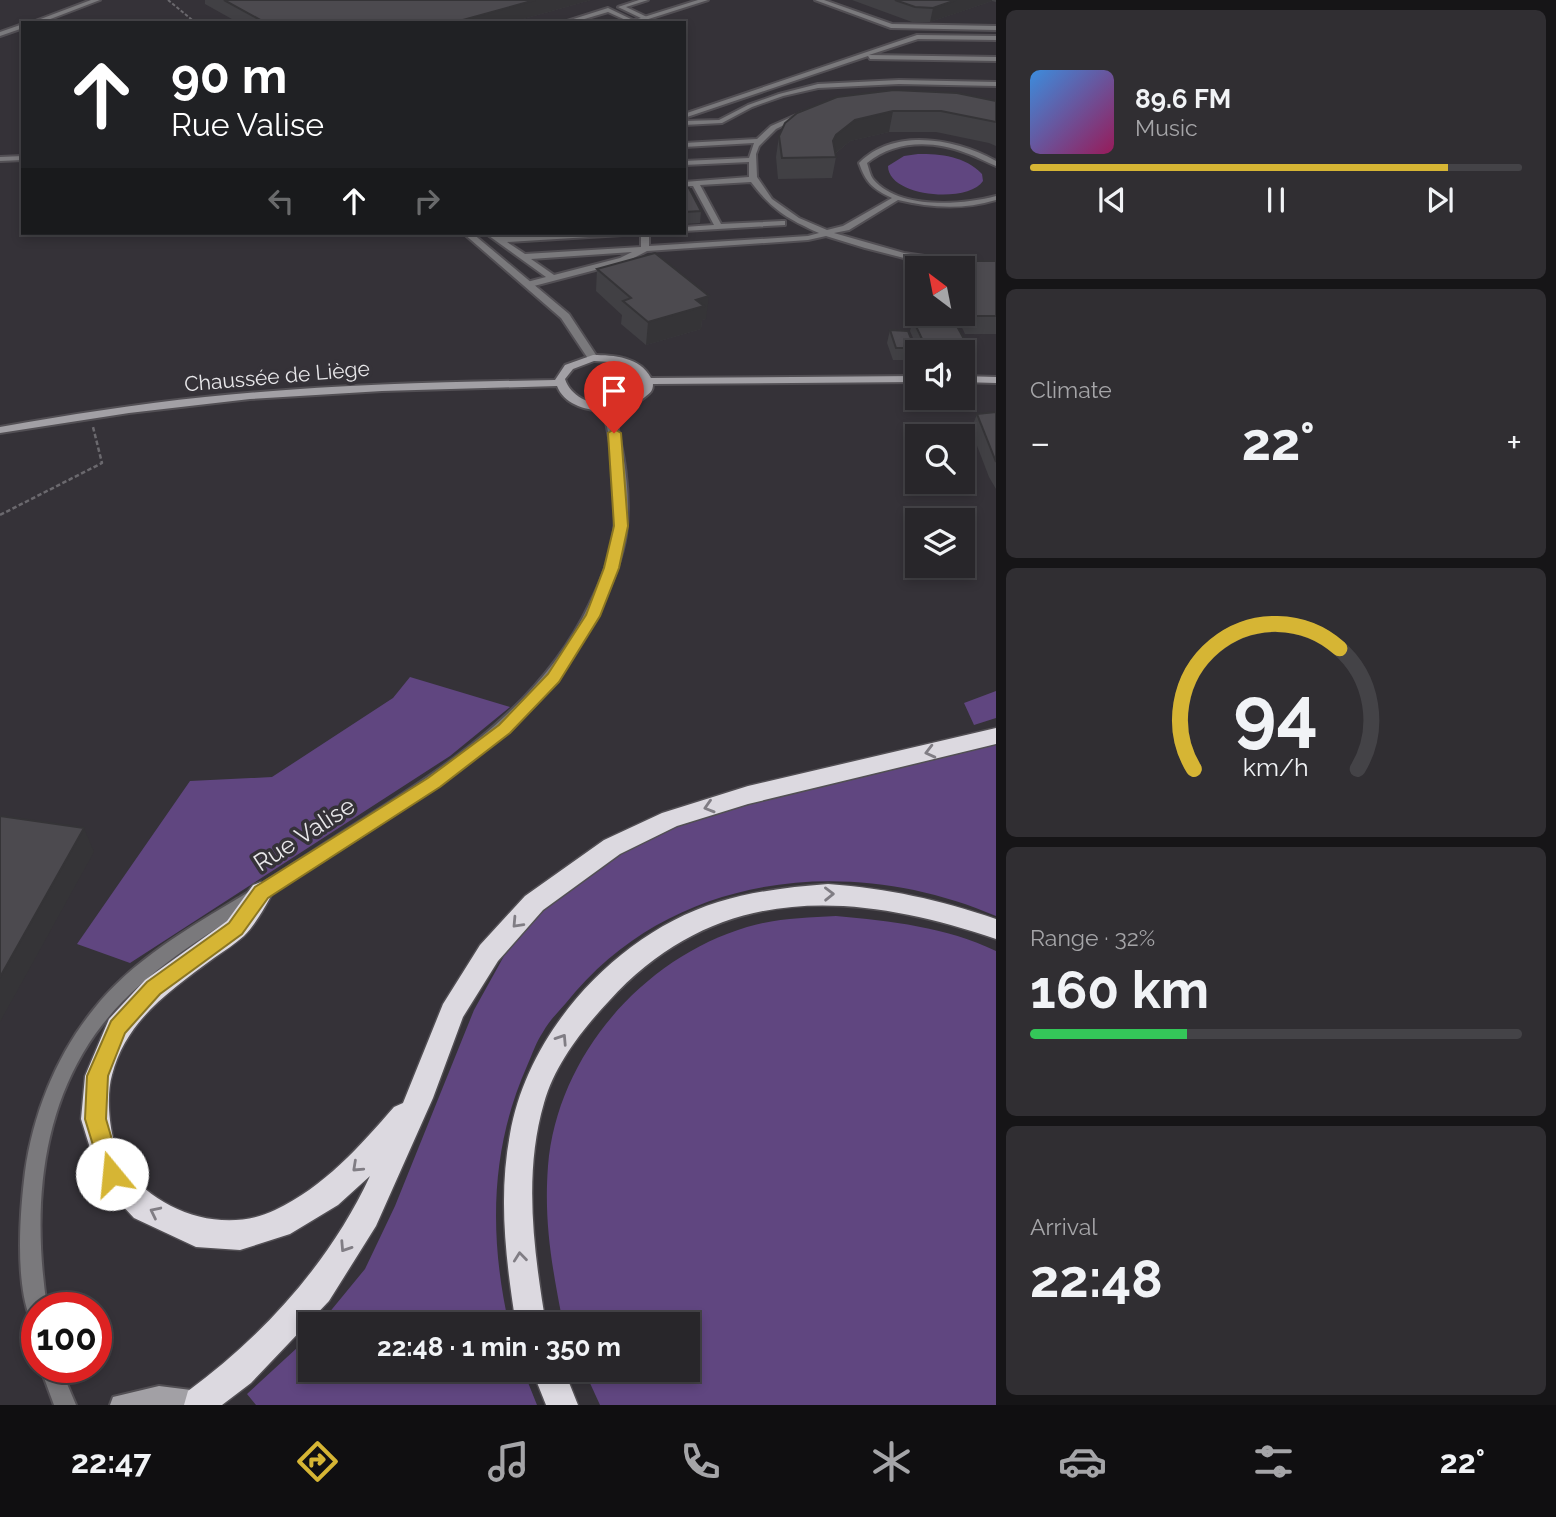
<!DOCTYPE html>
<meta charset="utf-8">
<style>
body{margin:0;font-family:Raleway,sans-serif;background:#302e32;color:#f1f3f6;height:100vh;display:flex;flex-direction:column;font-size:26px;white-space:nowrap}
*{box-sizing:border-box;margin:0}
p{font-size:23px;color:#a5a5a8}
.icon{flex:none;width:38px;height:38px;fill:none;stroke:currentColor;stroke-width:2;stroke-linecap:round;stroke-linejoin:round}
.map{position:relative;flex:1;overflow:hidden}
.sheet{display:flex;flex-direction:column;gap:10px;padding:10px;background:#161517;width:560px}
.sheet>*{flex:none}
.banner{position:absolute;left:21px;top:21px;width:665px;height:214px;border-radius:0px;box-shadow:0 4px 10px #0003,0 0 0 2px #444347;background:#202124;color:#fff;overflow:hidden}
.needle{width:46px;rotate:328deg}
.buttons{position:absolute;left:905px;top:256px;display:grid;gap:14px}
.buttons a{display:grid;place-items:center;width:70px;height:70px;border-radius:0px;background:#28262a;box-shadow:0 4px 10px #0003,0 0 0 2px #444347;font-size:35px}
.speed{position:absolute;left:21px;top:1292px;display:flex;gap:14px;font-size:35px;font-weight:700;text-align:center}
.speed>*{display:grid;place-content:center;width:91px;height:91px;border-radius:50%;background:#28262a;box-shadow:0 4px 10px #0003,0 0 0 2px #444347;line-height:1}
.speed .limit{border:10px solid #d22;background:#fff;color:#111}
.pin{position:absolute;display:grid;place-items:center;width:60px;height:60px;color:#fff;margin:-72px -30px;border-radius:50% 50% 50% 0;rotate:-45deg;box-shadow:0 0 7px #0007}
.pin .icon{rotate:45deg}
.me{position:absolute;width:77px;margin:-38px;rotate:343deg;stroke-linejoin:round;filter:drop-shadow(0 0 5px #0008)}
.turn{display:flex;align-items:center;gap:24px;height:147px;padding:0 35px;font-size:32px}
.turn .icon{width:91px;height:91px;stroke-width:2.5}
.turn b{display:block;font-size:49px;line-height:60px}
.lanes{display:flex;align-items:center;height:66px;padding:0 35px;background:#0003;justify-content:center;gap:35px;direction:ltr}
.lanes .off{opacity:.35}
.big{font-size:52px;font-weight:700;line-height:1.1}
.sheet .card{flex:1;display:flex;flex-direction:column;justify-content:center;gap:10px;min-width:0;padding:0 24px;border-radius:10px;background:#302e32}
.sheet .dial{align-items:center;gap:0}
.dial svg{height:182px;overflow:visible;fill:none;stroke:#444347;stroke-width:7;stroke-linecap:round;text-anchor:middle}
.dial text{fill:#f1f3f6;stroke:none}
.song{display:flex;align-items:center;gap:21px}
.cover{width:84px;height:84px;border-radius:10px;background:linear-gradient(135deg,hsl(210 70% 55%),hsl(330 70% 35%))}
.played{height:7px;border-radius:4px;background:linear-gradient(90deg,#d6b534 85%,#444347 85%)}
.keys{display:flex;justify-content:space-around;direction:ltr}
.heat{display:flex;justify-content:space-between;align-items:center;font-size:38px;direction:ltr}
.charge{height:10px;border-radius:5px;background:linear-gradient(90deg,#34c759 32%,#444347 0)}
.trip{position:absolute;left:298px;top:1312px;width:402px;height:70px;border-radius:0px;background:#28262a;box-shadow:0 4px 10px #0003,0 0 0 2px #444347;font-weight:700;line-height:70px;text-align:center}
.menu{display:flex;height:112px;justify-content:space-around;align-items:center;background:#100f11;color:#a5a5a8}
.menu .icon{width:49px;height:49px}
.menu .selected{color:#d6b534}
.menu b{font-size:32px;color:#f1f3f6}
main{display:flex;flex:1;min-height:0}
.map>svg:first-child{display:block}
.green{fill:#604680}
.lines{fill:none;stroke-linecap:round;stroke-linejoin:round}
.service-casing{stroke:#524f54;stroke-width:4}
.minor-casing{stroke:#524f54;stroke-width:4}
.tertiary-casing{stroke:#524f54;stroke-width:4}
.secondary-casing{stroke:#524f54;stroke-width:4}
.motorway-casing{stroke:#524f54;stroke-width:3}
.path-far1{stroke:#6b696e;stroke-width:2;stroke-dasharray:3.5 2;stroke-linecap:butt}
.path{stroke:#6b696e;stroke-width:2.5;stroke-dasharray:4.5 2.5;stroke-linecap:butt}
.service{fill:#7a797c;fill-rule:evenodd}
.minor{fill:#7a797c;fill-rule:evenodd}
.tertiary{fill:#7a797c;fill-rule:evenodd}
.secondary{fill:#a2a0a5;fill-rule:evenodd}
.motorway{fill:#dcd9e0;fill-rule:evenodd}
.wall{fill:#414044}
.shaded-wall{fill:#353437}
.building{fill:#4c4a4f;stroke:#353437;stroke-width:2}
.oneway{stroke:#807d84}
.route{fill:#d6b534;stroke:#8b7622;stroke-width:2}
.labels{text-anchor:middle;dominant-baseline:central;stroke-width:7;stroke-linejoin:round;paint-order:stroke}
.far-street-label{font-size:21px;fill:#e8e7ea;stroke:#353238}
.street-label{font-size:24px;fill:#e8e7ea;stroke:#353238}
</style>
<main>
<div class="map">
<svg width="996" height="1405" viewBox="0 0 996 1405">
<rect width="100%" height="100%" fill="#353238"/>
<!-- green -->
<path class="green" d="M918,154C941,154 965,156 982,174L983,181C968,204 888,197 888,166L904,156Z
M410,677L510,707L450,756L130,963L77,944L190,781L272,777L393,698Z
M996,691V718L974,725L964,703Z
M996,743V916C849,853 670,872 566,1003C558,1012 549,1021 543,1032C536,1042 532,1055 527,1066C490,1149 489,1237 509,1325H319L365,1269L395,1206L474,1010L504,956L545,906L577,877L650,834L717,811Z
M836,916C891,921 946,927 996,951V1405H600L584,1370H688V1325H565L561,1313C551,1261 544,1219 548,1166C557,1056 643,958 747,927C777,918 806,918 836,916Z
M310,1336V1370H523L537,1405H256L247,1394Z"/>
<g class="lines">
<!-- service casing -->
<g class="service-casing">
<path id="service" d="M639,0H648L626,7L647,17V19H643L618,7Z
M815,0H824L892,24L996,26V30L891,28Z
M608,8L635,21L630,22L608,12L571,23H561Z
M917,35L996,36V40L918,39L869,55L996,57V61L870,59L868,56L684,118V114Z
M899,80L996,82V86L899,84L818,88L783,96L752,107L722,123L684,125V121L719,120L748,105L779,94L818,84Z
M803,112L808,113L776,129L759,146L756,154L757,177L772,199L799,218L827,230L843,226L892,198C873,189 866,183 859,163C895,127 956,139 996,161V166C986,162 976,156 966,153C933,140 895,140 867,163C869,169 870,175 873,179C899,210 962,205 996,196V200C963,210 931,208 898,200L849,230L834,233L904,253L959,261H962V265L936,263L904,258L865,248L826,236L808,240L647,251L626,262L530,287L527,286V282L546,277L485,233H494L501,237L584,233H626L622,235L507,242L525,254L641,247V233H649V246L808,236L819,233C788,219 772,210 751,182L700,185L721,224L782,221H785V225L684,231V227L714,225L693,186H684V182L749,177V162L684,165V161L749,158L754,143L684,147V143L757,139L771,126ZM632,252L620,258L554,275L531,259Z
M23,156V160L0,161V157Z"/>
</g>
<!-- minor casing -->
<g class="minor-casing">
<path id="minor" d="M91,0H100L40,23H30Z
M698,0H708L636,23H625Z
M23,24V28L0,36V32Z
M463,233H472L569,314L598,358L597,360H589L561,318Z"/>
</g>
<!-- tertiary casing -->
<g class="tertiary-casing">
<path id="tertiary" d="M608,405L613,408C623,449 632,493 626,535C622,560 612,584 601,606C553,711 460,773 366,833C328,857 291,881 253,905C189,946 122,986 83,1053C38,1129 34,1222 47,1307H37V1321L30,1318C15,1281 20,1211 25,1172C33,1114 56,1056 93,1010C132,960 189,928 242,896C281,872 319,847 357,823C449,765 542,705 590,603C601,581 611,556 614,531C619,490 612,448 603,408Z
M40,1367H60L76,1405H54Z"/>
</g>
<!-- secondary casing -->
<g class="secondary-casing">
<path id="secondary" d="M593,355C614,355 640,357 651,378L917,376V382L653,384C653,391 650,393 645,397C624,416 569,417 557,386L382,391L250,399L129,413L0,433V427C68,415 136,404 205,397C321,385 438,382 555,380L565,365ZM594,361C615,362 640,363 643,388C638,392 634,397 629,400C608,412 572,402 565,379L573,369Z
M962,376L996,377V383L962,382Z
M159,1386L199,1391L213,1397L216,1405H110L113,1397Z"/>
</g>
<!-- motorway casing -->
<g class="motorway-casing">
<path id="motorway" d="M996,728V744L748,804L677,826L620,854L543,910L498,961L463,1017L433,1098L376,1226L329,1301L251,1383L222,1405H184L188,1391C264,1335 330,1262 370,1176L338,1205L290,1234L240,1250L196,1247L134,1218L102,1184L98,1174L81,1119L85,1076L109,1019L145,980L227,921L253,885L261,882L269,885L273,892C266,906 255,925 244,936C235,944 224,951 214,958C171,990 126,1020 112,1075C105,1099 110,1146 125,1167C157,1212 224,1235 275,1210C324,1187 360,1146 394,1107L403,1103L443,1004L480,945L525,896L604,840L662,813L748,786Z
M828,884C890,889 937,899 996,919V939C855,891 718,881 609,1001C582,1030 555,1064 544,1103C523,1175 534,1252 546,1325H516C506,1261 498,1198 510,1134C528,1030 618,933 718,902C754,891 790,887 828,884Z
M532,1370H564L578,1405H546Z"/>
</g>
<!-- path-far1 -->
<path class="path-far1" d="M168,0L196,23"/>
<!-- path -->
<path class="path" d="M0,515L102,463L93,427"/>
<!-- service -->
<use href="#service" class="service"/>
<!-- minor -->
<use href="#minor" class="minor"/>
<!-- tertiary -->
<use href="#tertiary" class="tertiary"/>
<!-- secondary -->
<use href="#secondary" class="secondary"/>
<!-- motorway -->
<use href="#motorway" class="motorway"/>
</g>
<!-- wall -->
<path class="wall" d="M205,0H591L509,23H239L205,4Z
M852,0H996V2L992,1L930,22H912Z
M996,101V146L989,143L936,132H889L850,141L836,153V157L832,178L778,179L776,157L779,136L797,113Z
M684,188L701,211L700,223L684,224Z
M943,261H996V334H965L955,313H962V268H941Z
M597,269L706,319L702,320L701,329L646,345L621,324L622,315L596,291Z
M913,320L964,339L961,350H918L910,331Z
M890,330L915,348L912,360H893L887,343Z
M996,412V489L989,477L971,430L977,414Z"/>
<!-- shaded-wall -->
<path class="shaded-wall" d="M535,0H591L509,23H452Z
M956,0H992V1L930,22L933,8Z
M893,111L889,132L850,141L832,156L833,141L836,135L855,120Z
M709,296L706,319L702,320L701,329L646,345L648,322L696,300Z
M84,828L94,852L0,1022V977Z"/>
<!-- building -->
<path class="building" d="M224,0H535L452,23H262L264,22Z
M895,0H956L933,8L915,7Z
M894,90L957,93L996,101V122L941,111H893L855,120L836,135L833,141L836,157L782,158L779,136L785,123L797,113L837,97Z
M684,188H689L701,211L684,212Z
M655,253L709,296L696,300L704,306L648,322L623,301L631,298L597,269Z
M943,261H996V316H970L962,300V268H947Z
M952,317L964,339H922L913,320Z
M890,330L908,331L915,348H896Z
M996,412V462L977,414Z
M0,816L84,828L0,977Z"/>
<!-- one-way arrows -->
<defs><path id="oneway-chevron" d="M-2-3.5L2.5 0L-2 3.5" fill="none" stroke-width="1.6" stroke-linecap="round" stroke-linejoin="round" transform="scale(1.75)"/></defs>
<g class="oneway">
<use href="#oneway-chevron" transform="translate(930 752) rotate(166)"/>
<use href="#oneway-chevron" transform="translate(709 807) rotate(163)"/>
<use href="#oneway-chevron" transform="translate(829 894) rotate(-1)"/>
<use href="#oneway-chevron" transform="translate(517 923) rotate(133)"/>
<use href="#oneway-chevron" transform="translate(562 1039) rotate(-57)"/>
<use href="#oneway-chevron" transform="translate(357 1167) rotate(137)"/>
<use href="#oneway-chevron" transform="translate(155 1212) rotate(-154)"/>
<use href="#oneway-chevron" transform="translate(345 1247) rotate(123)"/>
<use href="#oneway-chevron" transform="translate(520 1257) rotate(-96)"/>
</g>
<!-- route -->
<path class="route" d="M614,429L621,433L628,526L619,568L600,616L559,682L510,733L440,787L268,898L242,934L160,994L125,1033L108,1076L106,1119L122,1174L119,1181L112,1184L104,1181L85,1119L87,1076L111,1021L147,982L229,923L255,887L428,778L499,725L548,674L586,615L604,568L614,526L608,433Z"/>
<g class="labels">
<!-- far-street labels -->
<g class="far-street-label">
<text transform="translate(277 376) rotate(-5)">Chaussée de Liège</text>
</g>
<!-- street labels -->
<g class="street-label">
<text transform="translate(304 834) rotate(-33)">Rue Valise</text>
</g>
</g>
</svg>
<div class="buttons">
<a><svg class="needle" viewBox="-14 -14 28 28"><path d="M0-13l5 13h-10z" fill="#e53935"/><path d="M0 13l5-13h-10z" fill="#a5a5a8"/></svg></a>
<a><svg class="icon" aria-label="sound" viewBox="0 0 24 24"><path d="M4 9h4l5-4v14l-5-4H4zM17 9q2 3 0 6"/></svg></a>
<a><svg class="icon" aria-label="search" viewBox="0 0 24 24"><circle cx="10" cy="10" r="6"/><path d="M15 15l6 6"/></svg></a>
<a><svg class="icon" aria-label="layers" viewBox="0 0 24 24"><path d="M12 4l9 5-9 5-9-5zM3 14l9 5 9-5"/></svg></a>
</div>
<div class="speed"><div class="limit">100</div></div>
<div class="pin" style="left:614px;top:433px;background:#d93025"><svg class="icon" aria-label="arrive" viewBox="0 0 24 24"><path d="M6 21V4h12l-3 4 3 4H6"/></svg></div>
<svg class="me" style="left:112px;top:1174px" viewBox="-20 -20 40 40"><circle r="19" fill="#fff"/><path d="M0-13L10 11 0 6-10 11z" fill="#d6b534"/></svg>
<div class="trip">22:48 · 1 min · 350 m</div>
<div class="banner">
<div class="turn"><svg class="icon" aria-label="ahead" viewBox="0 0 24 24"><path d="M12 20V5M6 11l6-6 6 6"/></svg><div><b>90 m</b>Rue Valise</div></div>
<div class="lanes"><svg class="icon off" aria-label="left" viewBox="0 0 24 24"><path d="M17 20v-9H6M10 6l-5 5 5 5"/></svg><svg class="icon" aria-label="ahead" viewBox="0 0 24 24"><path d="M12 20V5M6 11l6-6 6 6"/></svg><svg class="icon off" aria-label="right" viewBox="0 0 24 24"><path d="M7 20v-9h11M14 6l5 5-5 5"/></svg></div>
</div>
</div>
<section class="sheet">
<div class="card">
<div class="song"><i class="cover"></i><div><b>89.6 FM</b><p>Music</p></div></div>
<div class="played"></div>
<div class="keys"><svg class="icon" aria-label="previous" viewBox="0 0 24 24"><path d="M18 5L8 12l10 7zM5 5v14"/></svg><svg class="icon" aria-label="pause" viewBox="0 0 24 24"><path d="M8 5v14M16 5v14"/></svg><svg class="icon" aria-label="next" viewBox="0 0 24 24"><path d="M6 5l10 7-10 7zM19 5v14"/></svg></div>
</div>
<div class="card"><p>Climate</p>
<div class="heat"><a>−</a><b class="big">22°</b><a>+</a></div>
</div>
<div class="card dial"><svg viewBox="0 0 100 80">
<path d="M14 69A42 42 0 1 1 86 69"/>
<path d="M14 69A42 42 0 0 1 78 16" stroke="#d6b534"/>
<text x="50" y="56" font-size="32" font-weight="700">94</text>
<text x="50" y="72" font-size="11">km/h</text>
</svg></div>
<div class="card"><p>Range · 32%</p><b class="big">160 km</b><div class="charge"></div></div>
<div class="card"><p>Arrival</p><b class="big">22:48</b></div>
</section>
</main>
<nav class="menu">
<b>22:47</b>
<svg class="icon selected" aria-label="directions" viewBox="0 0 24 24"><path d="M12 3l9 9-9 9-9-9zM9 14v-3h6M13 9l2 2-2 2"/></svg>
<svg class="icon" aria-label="music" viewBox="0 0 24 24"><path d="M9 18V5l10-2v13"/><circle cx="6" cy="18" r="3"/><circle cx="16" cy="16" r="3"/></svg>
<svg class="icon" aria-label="phone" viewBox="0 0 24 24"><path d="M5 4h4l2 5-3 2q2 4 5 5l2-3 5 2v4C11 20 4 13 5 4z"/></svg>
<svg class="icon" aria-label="climate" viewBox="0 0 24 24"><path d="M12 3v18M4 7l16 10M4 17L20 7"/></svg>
<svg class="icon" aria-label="car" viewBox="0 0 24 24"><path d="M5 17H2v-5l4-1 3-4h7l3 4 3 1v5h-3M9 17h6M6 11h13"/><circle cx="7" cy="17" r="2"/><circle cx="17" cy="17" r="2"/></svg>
<svg class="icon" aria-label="filters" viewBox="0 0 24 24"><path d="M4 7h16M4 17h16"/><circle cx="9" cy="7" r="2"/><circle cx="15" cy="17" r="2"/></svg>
<b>22°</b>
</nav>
